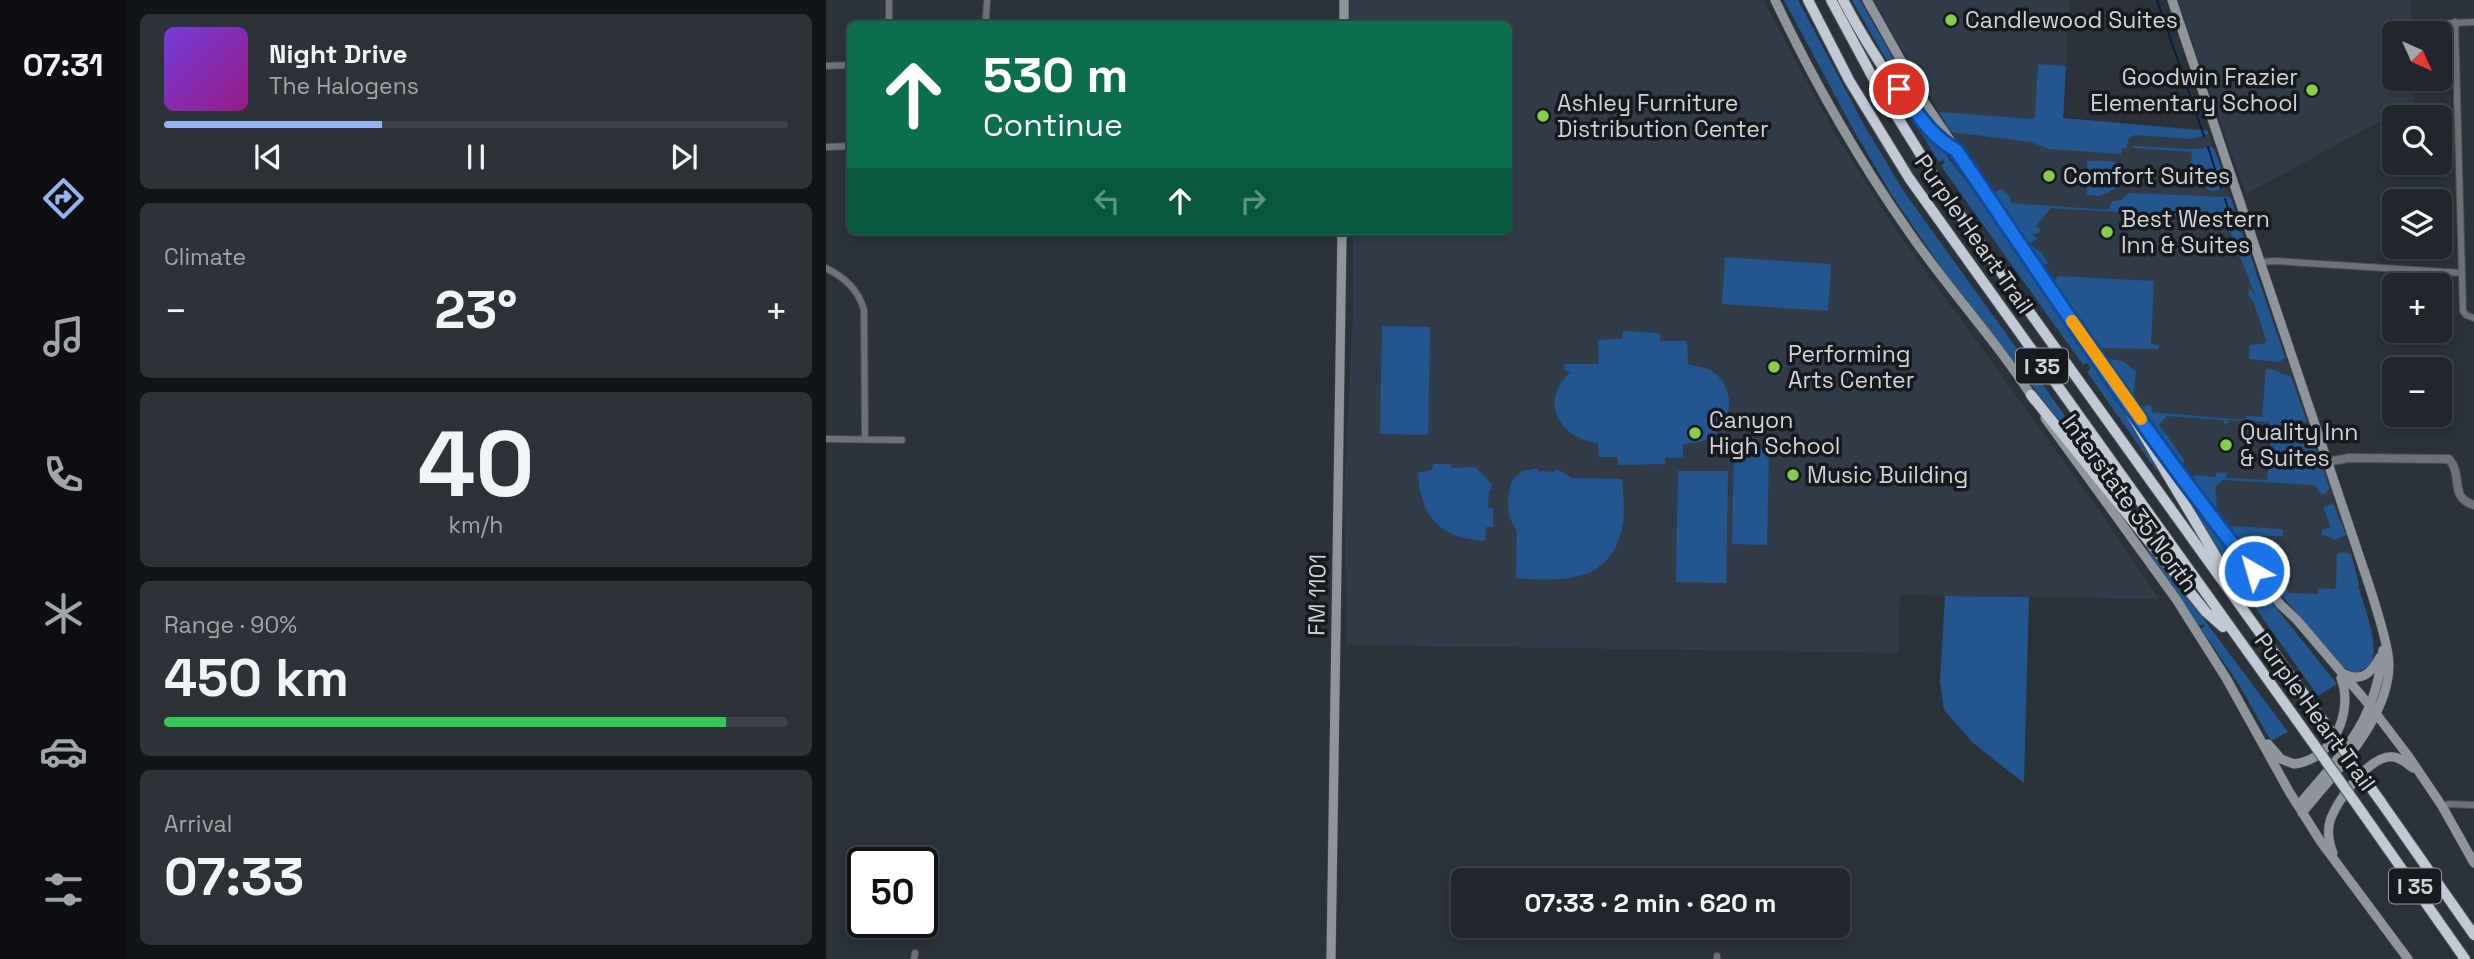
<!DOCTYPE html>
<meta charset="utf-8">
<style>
body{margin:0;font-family:"Space Grotesk",sans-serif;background:#2d3238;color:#f1f3f6;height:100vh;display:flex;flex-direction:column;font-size:26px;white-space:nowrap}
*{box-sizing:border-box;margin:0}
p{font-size:23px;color:#a2a5a9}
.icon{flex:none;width:38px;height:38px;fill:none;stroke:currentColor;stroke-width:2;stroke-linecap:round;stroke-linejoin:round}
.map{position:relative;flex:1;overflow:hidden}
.panel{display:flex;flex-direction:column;gap:14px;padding:14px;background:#121518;width:700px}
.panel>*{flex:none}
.top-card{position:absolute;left:21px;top:21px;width:665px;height:214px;border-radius:10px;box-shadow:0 4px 10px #0003,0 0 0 2px #3d4348;background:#0b6e4f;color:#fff;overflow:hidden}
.needle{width:46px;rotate:135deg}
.tools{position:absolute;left:1556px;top:21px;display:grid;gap:14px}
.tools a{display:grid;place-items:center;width:70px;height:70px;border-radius:10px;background:#20262c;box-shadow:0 4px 10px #0003,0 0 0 2px #3d4348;font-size:35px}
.speed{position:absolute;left:21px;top:847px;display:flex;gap:14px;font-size:35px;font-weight:700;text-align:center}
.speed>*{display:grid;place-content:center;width:91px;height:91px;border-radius:50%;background:#20262c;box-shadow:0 4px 10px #0003,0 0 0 2px #3d4348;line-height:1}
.speed .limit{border:4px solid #111;border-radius:10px;background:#fff;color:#111}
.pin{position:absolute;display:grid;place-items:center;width:60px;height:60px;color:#fff;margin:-30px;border:4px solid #fff;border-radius:50%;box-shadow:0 2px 7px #0007}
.me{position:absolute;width:77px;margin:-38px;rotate:322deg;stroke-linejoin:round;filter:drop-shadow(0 0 5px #0008)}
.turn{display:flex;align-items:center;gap:24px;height:147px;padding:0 21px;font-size:32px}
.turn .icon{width:91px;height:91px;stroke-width:2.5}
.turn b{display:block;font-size:49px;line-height:60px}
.lanes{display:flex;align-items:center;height:66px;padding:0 21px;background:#0003;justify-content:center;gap:35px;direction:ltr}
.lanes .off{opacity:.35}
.big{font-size:52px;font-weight:700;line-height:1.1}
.panel .widget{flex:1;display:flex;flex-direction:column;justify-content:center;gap:10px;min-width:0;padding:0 24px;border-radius:10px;background:#2d3238}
.panel .dial{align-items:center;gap:0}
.dial b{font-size:91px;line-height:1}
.song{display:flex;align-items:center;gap:21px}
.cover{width:84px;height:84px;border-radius:10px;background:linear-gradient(135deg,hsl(260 70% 55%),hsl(310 70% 35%))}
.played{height:7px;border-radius:4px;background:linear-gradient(90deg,#95b2f1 35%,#3d4348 35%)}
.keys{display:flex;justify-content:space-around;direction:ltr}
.heat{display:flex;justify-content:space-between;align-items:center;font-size:38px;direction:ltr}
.charge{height:10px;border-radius:5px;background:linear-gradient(90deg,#34c759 90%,#3d4348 0)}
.trip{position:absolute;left:625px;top:868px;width:399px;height:70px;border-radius:10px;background:#20262c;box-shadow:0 4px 10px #0003,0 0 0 2px #3d4348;font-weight:700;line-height:70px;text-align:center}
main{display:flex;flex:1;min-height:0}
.dock{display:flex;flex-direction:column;width:126px;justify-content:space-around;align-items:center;background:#0d0f12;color:#a2a5a9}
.dock .icon{width:49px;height:49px}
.dock .on{color:#95b2f1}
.dock b{font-size:32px;color:#f1f3f6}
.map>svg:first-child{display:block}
.built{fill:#323c49}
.green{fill:#23568f}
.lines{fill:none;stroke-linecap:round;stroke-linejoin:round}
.stream{stroke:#012042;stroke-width:2}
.minor-casing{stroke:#494f56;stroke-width:8}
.tertiary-casing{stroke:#494f56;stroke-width:10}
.secondary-casing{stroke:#494f56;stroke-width:10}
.motorway-casing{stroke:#494f56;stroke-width:12}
.minor{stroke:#6e7175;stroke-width:6}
.tertiary{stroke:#6e7175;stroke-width:8}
.secondary{stroke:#90959c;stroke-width:9}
.motorway{stroke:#c1cad4;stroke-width:10}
.motorway-bridge-casing{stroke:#494f56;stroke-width:12;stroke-linecap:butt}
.motorway-bridge{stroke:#c1cad4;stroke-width:10}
.route-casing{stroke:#114b97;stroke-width:18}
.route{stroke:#1a73e8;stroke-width:12}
.slow{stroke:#f59e0b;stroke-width:12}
.poi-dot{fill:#87cf4a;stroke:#16191d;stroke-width:2.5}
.labels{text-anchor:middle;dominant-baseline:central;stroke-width:7;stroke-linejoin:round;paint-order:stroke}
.shield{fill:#16191d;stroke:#989ba0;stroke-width:2}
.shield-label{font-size:21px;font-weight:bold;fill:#cfd3d8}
.poi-label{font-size:23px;fill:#cfd3d8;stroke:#16191d;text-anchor:start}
.street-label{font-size:23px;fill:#cfd3d8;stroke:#16191d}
</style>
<main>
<nav class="dock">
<b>07:31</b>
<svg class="icon on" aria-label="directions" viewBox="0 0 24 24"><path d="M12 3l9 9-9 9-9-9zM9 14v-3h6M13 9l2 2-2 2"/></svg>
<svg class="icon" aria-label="music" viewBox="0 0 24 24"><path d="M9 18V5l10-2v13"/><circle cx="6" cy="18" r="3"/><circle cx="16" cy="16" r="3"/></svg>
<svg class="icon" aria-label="phone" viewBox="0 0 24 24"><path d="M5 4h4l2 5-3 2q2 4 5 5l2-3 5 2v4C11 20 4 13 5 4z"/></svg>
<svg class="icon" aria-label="climate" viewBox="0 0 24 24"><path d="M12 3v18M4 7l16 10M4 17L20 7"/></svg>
<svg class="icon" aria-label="car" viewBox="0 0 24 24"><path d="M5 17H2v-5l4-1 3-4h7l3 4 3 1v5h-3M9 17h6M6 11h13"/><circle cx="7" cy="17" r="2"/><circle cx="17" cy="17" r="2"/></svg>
<svg class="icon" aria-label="filters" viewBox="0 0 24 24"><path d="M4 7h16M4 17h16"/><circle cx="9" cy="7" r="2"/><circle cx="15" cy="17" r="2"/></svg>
</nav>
<section class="panel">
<div class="widget">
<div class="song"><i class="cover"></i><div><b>Night Drive</b><p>The Halogens</p></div></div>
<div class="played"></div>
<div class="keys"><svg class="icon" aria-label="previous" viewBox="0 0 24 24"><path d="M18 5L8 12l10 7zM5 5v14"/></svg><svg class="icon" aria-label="pause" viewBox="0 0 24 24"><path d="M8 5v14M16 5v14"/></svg><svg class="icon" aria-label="next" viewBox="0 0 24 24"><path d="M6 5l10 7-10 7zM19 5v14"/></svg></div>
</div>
<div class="widget"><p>Climate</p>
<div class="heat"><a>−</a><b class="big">23°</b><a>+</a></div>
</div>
<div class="widget dial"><b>40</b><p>km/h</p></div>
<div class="widget"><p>Range · 90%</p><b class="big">450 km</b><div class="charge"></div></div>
<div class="widget"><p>Arrival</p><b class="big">07:33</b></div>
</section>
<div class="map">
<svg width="1648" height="959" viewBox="0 0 1648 959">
<rect width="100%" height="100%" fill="#2b323a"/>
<!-- built -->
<path class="built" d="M524,0H937L1009,134L1072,233L1270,506L1333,599L1074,595L1072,653L521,645L518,492L527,315V231H682V24H523Z
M1047,0H1243L1237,118L1381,130L1519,527L1533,585L1471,612L1437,572L1402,529L1226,282L1123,128Z
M1352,0H1584L1586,33H1568V79H1588L1589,102L1420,194Z"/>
<!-- green -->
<path class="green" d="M958,0H972L1037,123L1077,190L1290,487L1286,490L1119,273L1067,197L1027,129Z
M1026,0H1034L1094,105L1091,106L1055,51Z
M1212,64L1240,66L1237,118L1382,131V134L1366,139L1309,135L1303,138L1300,148H1296L1295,154L1223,149L1205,142L1125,132L1113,112L1207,119L1209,117Z
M1069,91C1152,192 1229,299 1298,410L1297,413L1300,416L1302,415L1334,469L1330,470L1261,372L1265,368L1261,363L1257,365L1115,166L1119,162L1117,160L1113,162Z
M1307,146L1367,149L1386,147L1389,150L1400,183L1398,188L1387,191L1365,183L1363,181L1366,152L1307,148Z
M1261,161C1282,160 1305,159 1294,187L1273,196L1261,195Z
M1175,189L1184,196L1185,203L1282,210L1286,201L1295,200L1303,193L1403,197L1406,199L1410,217L1408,221L1401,222V219L1225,208L1210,226L1214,230L1213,233L1207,234V236L1212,238L1204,243L1210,250L1215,251L1222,264L1215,265L1209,258L1170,201L1171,199L1167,197L1169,192Z
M1409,229L1417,234L1459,357L1454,362L1423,359L1424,345L1441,343L1428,303L1422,294L1424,288L1430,297L1405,233Z
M899,257L1005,264L1002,311L896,304Z
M1232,276L1328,281L1325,344L1333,345L1332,349L1275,348L1227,283Z
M556,326L604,327L602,435L554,434Z
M797,331L834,333V341H861L862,364C869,366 878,367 884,370C910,384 909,424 884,438C875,443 866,443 857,444V458H839V464L792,465V457H773L772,443C733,439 712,400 745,372L739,371L738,364H773L772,340L796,339Z
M1285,359L1296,361L1310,371L1307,396L1283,363Z
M1444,369L1465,377L1481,422L1474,424L1471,428H1446L1443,427V422L1403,420L1399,425L1397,420L1341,416L1333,425L1357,458L1358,463L1352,462L1315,409L1319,406L1325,405L1326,412L1419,420L1421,416L1436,417L1440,370Z
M1474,436L1487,441L1503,487V490L1499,494L1494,493L1489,485L1397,480L1389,487L1391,507H1385L1365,478L1370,475L1390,477V472L1401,473L1400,478L1441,480L1446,437Z
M908,449H943L941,545L906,544Z
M607,464H625L626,468L649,467L666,484L665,490L663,491L662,507L667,508V527H660L659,541C614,538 595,518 592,473L606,470Z
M712,468V471L728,472L731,469L746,478L796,479C797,493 799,509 797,523C787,583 738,582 690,578L691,531L683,517L682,499L686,480L696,471Z
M852,471H902L900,583L850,582Z
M1363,494L1401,546L1399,549L1401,551L1403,549L1511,684L1492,696L1418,592L1399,560L1401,558L1399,555L1396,556L1359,497Z
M1507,504L1520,535L1509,540L1499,535L1496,536V530L1505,527L1497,507Z
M1407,526L1457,529V536H1436L1423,548H1416L1403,530Z
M1324,547L1462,732L1445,741L1412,683L1375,629L1379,626L1377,624L1373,626L1320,551Z
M1517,552L1525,554L1533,585L1532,586C1538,606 1555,647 1544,666L1530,673L1518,668L1450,589L1451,583L1462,590V593L1492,594V588L1508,589L1510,587L1511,554Z
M1119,596L1203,597L1198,783L1147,743L1118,710L1114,681Z"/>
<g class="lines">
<!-- stream -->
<path class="stream" d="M1331,0L1378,136
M1382,147L1395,188
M1399,199L1406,221
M1336,211L1399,216"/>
<!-- minor casing -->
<g class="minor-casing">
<path id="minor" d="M63,18V0
M160,18L161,0
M1629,22L1637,311L1640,315L1648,318
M1588,25L1648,22
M0,66L24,65
M0,147L24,146
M1435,262L1449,261L1636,273
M0,268C19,278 32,289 38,310L39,439
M0,439L76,440
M1616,806L1623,804L1648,805
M891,956V959
M88,959L89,953"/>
</g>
<!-- tertiary casing -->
<g class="tertiary-casing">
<path id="tertiary" d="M1500,462L1523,458L1623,459C1638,476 1622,497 1648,505"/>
</g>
<!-- secondary casing -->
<g class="secondary-casing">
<path id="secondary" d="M949,0C987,80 1032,159 1083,232C1122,289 1171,341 1208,400
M1041,0L1099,103L1279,370
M1346,0L1543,585C1550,607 1558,631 1562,654C1571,711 1509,772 1476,813
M518,24V0
M1304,404L1417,558L1455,605L1471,620L1545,707L1583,757L1616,806L1648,863
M1219,418L1350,599L1400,678L1464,793L1495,842L1582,959
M1516,673C1535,683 1545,674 1554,657
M1442,744L1455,759L1468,764C1507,760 1528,712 1515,678
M1472,806C1517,752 1549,724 1557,650
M1507,853C1503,844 1501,831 1504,821C1510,801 1545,753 1568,757C1575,758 1581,764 1587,768
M505,959L516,231"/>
</g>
<!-- motorway casing -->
<g class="motorway-casing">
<path id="motorway" d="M982,0L1023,80L1083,178L1470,719
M1005,0L1047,78L1121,197L1487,707
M1017,0C1038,40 1092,130 1130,150
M1276,365L1407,585
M1205,395L1380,612L1397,627
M1555,802L1648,935
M1538,815L1639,959"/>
</g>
<!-- minor -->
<use href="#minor" class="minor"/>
<!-- tertiary -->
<use href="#tertiary" class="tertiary"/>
<!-- secondary -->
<use href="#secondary" class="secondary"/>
<!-- motorway -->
<use href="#motorway" class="motorway"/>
<!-- motorway-bridge casing -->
<g class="motorway-bridge-casing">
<path id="motorway-bridge" d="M1487,707L1555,802
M1470,719L1538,815"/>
</g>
<!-- motorway-bridge -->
<use href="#motorway-bridge" class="motorway-bridge"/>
</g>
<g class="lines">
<!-- route casing -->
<g class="route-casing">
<path id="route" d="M1073,89C1090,112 1105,137 1130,150C1227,292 1320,437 1428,571"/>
</g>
<!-- route -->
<use href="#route" class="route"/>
<!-- slow -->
<path class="slow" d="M1246,321L1315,419"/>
</g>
<!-- markers -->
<g class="poi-dot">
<circle cx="1125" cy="20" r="7"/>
<circle cx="1486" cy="90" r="7"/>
<circle cx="717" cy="116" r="7"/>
<circle cx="1223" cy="176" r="7"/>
<circle cx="1281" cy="232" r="7"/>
<circle cx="948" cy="367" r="7"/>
<circle cx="869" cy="433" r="7"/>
<circle cx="1400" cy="445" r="7"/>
<circle cx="967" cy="475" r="7"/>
</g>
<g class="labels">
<!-- shield labels -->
<g class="shield">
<rect x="1190" y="348.5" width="52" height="35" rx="5"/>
<rect x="1563" y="868.5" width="52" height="35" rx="5"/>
</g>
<g class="shield-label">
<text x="1216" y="366">I 35</text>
<text x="1589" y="886">I 35</text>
</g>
<!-- poi labels -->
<g class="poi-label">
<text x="1139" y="20">Candlewood Suites</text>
<text x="1472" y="77" text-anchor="end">Goodwin Frazier<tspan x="1472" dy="26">Elementary School</tspan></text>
<text x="731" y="103">Ashley Furniture<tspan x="731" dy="26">Distribution Center</tspan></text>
<text x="1237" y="176">Comfort Suites</text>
<text x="1295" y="219">Best Western<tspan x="1295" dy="26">Inn &amp; Suites</tspan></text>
<text x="962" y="354">Performing<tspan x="962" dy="26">Arts Center</tspan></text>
<text x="883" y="420">Canyon<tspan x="883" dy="26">High School</tspan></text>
<text x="1414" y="432">Quality Inn<tspan x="1414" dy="26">&amp; Suites</tspan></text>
<text x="981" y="475">Music Building</text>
</g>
<!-- street labels -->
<g class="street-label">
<text transform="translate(1148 234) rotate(55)">Purple Heart Trail</text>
<text transform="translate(1304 503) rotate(54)">Interstate 35 North</text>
<text transform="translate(491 595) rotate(-89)">FM 1101</text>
<text transform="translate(1489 712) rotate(54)">Purple Heart Trail</text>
</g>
</g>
</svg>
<div class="tools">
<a><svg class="needle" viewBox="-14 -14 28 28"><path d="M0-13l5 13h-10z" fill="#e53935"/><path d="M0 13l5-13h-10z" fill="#a2a5a9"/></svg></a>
<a><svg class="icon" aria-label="search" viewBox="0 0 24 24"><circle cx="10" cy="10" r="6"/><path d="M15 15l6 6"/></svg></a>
<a><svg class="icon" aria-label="layers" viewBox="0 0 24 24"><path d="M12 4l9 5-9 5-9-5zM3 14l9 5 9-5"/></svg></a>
<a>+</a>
<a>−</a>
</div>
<div class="speed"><div class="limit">50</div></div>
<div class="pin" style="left:1073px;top:89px;background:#d93025"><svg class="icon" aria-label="arrive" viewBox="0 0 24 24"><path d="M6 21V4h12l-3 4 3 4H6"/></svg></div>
<svg class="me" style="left:1428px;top:571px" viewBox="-20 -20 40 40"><circle r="17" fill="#1a73e8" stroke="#fff" stroke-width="3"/><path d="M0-11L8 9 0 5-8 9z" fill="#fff"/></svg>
<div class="trip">07:33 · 2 min · 620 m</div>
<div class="top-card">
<div class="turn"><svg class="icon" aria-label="ahead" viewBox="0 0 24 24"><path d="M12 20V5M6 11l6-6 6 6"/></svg><div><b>530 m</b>Continue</div></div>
<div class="lanes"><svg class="icon off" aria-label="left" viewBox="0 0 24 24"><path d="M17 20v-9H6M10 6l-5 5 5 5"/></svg><svg class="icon" aria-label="ahead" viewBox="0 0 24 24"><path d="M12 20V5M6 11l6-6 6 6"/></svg><svg class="icon off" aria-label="right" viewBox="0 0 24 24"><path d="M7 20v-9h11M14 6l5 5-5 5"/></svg></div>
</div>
</div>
</main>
